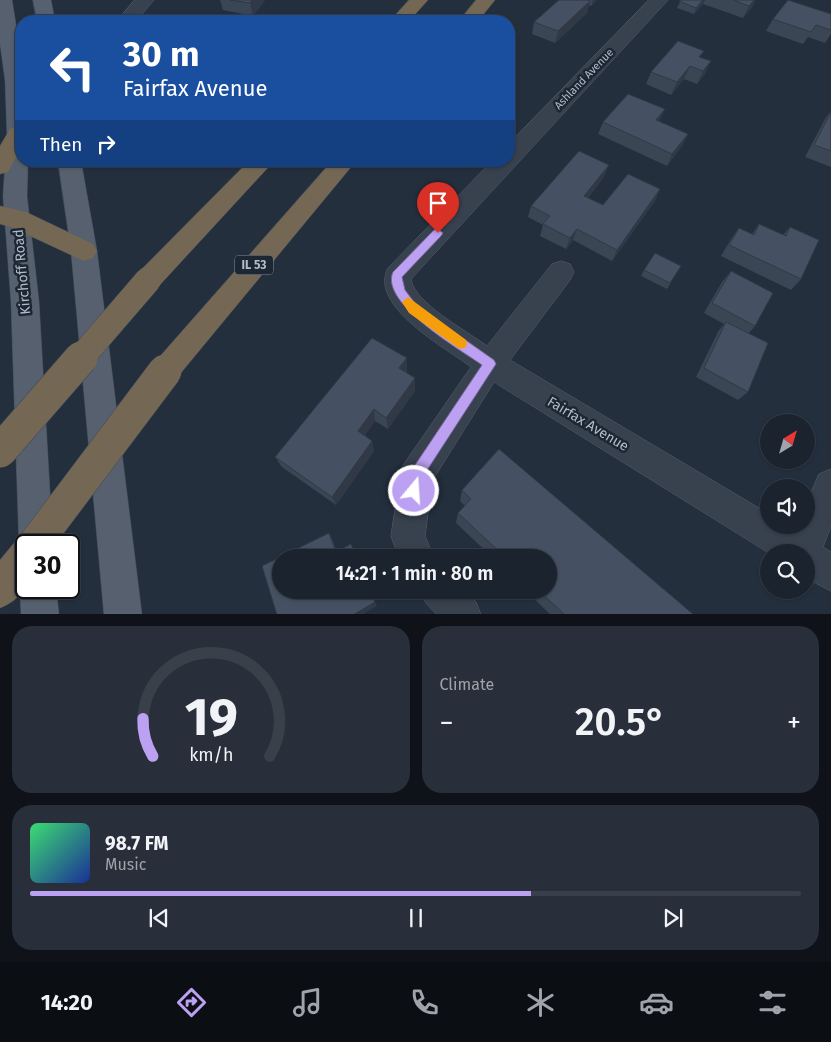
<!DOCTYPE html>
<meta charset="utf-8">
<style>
body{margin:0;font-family:"Fira Sans",sans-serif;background:#282f3a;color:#f1f3f6;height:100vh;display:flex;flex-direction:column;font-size:19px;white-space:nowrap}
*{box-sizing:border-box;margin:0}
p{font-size:16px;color:#a0a4aa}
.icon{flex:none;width:28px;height:28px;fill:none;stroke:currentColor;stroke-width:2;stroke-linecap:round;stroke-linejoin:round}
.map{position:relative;height:614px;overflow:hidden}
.panel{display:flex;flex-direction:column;gap:12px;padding:12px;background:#0f1319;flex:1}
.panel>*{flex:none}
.banner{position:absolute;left:15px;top:15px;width:500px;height:152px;border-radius:20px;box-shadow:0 1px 4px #0004,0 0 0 1px #39404a;background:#1a4fa0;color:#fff;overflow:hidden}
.needle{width:32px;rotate:37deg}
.buttons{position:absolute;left:760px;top:414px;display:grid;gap:10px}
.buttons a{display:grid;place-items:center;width:55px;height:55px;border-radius:50%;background:#1b232e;box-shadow:0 1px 4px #0004,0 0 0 1px #39404a;font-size:25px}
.speed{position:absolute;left:15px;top:534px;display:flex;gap:10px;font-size:25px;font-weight:700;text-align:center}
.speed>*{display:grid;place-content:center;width:65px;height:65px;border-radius:50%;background:#1b232e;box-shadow:0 1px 4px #0004,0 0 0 1px #39404a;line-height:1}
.speed .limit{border:2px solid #111;border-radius:8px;background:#fff;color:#111}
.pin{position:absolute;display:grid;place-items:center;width:42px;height:42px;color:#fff;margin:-51px -21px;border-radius:50% 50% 50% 0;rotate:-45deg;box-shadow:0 0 5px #0007}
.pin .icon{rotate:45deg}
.me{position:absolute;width:55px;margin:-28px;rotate:18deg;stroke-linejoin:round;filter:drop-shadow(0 0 4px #0008)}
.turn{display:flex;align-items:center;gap:18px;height:105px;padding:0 25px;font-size:22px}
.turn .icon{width:65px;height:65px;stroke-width:2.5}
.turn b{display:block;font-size:35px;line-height:42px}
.then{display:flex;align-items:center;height:48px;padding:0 25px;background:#0003;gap:10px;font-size:19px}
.big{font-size:38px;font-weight:600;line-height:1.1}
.panel .tile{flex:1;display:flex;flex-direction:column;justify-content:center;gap:8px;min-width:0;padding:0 18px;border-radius:20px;background:#282f3a}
.panel .dial{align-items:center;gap:0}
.dial svg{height:130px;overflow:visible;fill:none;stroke:#39404a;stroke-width:7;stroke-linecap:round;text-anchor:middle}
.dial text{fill:#f1f3f6;stroke:none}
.song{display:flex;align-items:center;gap:15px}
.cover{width:60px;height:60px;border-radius:8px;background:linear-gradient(135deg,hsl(140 70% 55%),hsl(230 70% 35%))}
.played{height:5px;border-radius:2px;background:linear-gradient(90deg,#bca0f2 65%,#39404a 65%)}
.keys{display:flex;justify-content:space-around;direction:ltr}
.heat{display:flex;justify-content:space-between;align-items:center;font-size:28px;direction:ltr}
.panel .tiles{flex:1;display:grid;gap:12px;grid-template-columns:1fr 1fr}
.tile:last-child{grid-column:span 2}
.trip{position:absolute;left:272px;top:549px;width:285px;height:50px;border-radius:25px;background:#1b232e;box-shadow:0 1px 4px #0004,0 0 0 1px #39404a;font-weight:600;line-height:50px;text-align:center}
.tabs{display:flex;height:80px;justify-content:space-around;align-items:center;background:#0b0e12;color:#a0a4aa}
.tabs .icon{width:35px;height:35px}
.tabs .selected{color:#bca0f2}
.tabs b{font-size:22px;color:#f1f3f6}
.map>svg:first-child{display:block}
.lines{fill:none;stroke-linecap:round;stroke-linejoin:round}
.minor-casing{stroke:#565f6c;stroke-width:1}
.major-casing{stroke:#414a57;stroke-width:1}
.highway-casing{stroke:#434c59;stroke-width:1}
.minor{fill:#38414e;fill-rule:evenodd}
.major{fill:#56606e;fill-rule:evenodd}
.highway{fill:#746855;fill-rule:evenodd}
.highway-bridge-far1-casing{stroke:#434c59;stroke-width:27;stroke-linecap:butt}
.highway-bridge-casing{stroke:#434c59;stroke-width:34;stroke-linecap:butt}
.highway-bridge-far1{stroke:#746855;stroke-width:26}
.highway-bridge{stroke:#746855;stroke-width:33}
.wall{fill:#3b4654}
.shaded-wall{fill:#303945}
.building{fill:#455162;stroke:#303945}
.route{fill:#bca0f2;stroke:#7a689d}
.slow{fill:#f59e0b}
.labels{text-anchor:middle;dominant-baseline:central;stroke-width:5;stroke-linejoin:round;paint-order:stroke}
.far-street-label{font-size:11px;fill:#b4bcc9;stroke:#1d2633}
.shield{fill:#1d2633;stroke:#878f9c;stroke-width:1}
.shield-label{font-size:12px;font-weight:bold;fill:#b4bcc9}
.street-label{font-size:14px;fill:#b4bcc9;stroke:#1d2633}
</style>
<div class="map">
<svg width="831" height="615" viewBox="0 0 831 615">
<rect width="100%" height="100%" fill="#242f3e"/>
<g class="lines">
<!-- minor casing -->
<g class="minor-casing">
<path id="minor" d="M135,0H154L136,21H117Z
M649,0H668L411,279C414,303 467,331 487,346L552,264L561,261L570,264L574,272L570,280L510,360L769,514V525H787L795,530L797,525H806V504L819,474L831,469V526L823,547L831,552V591L806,578V552L769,553L494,382L432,481L425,536L434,558H399L391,536L400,476L404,464L471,367C446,348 368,306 388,268L492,161H509V144Z
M421,590H464L476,602L481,615H437L426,603Z"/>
</g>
<!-- major casing -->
<g class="major-casing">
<path id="major" d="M0,0H12L21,56V161H28L27,196L39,302L53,545H26V558L24,557L19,545L11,302L3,196L7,134L5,80L0,44Z
M33,0H51L55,21H37Z
M58,161H81L97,251L142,615H104L71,251Z
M25,575L26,588H56L59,615H21L20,588Z"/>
</g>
<!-- highway casing -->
<g class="highway-casing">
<path id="highway" d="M409,0H428L409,21H390Z
M476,0H495L478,21H459Z
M18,127H21V148L8,172L0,174V146L10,129Z
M249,161H274L157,288L148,291L139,288L135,280L139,272Z
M332,161H356L175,380L165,384L155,380L150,371L155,362Z
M0,206L26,212L93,244L97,251L93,258L84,261L11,227L0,224Z
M26,537L38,543L39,545H26C26,574 32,595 0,608V560L14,543Z"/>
</g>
<!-- minor -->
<use href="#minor" class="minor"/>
<!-- major -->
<use href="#major" class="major"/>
<!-- highway -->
<use href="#highway" class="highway"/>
<!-- highway-bridge-far1 casing -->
<g class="highway-bridge-far1-casing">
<path id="highway-bridge-far1" d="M80,359L148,280"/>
</g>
<!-- highway-bridge casing -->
<g class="highway-bridge-casing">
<path id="highway-bridge" d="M0,451L81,358
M34,545L165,371"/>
</g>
<!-- highway-bridge-far1 -->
<use href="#highway-bridge-far1" class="highway-bridge-far1"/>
<!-- highway-bridge -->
<use href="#highway-bridge" class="highway-bridge"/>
</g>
<!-- wall -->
<path class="wall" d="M220,0H265L253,16L223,10Z
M559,0H597L591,6L589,5L587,13L555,43L532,34L534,22Z
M681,0H755L752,7L743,18L703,4L694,14L677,8Z
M831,14V34L825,43L808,37L803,44L766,31L773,19Z
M701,58L705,74L697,84L684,79L671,95L646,84L651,72Z
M831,111V167L805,157L825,119Z
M603,122L688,134L682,146L667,166L598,134Z
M604,177L588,198L603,205L660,189L655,201L612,261L573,240L566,249L540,236L543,225L528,217L531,206Z
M759,224L783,235L790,227L801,279L791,290L721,256L731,239L739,228L752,234Z
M681,266L667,289L641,276L644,270Z
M731,271L755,326L749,333L748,392L738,400L696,377L718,332L724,324L704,313L722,282Z
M407,371L406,373L415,391L388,429L375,421L365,435L372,441L374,451L336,505L282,467L275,457Z
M462,490L694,615H551L528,593L530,590H549V558H493L456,523L458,513L465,506L460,501Z"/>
<!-- shaded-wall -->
<path class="shaded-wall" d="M252,0H265L253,16L250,3Z
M593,0H597L591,6Z
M703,0H705L703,4L694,14L696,8Z
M754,0H755L752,7L743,18L749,6Z
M590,1L587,13L555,43L558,31Z
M711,61L705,74L697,84L703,71Z
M690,66L684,79L671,95L677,82Z
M665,109L659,122L656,120Z
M688,134L682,146L667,166L672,154Z
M609,165L604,177L580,208L584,196Z
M660,189L655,201L612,261L617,250Z
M577,229L573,240L566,249L570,238Z
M407,358V371L400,381L399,368Z
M415,378V391L388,429L386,418Z
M374,409L375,421L360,442L358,431Z
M372,441L374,451L336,505L332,497Z
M329,533L333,540L339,558L336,552Z
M370,590L377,606L362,615H353Z"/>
<!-- building -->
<path class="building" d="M230,0H252L250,3Z
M559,0H587L590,1L558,31L534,22Z
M681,0H703L696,8L679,1Z
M733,0H754L749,6Z
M788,0L831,14V30L816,25L811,32L773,19Z
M678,41L704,51L699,57L711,61L703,71L690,66L677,82L651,72Z
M628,94L665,109L656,120L688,134L672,154L603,122Z
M831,112V151L814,145Z
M579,151L609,165L584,196L603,205L628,174L660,189L617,250L577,229L570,238L543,224L550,216L531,206Z
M759,224L786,236L790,227L819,240L801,279L729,245L739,228L754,235Z
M655,253L681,266L670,283L644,270Z
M731,271L773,293L755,326L712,303Z
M726,322L768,343L748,392L704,368Z
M372,338L407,358L399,368L415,378L386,418L374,409L358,431L372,441L332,497L275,457Z
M499,449L694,615H565L538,590H549V558H534L525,550L519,558H506L458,513L471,499L462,490Z
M329,533L336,552L351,544L357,558H281V590H370L375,602L353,615H277L262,566Z"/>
<!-- route -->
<path class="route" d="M438,229L443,233L441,236L402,277L405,290L417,306L494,360L496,364L422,478L419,496L414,498L409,496L407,491L411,471L482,365C461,350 379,303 393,272L434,230Z"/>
<!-- slow -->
<path class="slow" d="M408,297L466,340L467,344L466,347L461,349L457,347L409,313L402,302Z"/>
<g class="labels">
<!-- far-street labels -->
<g class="far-street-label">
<text transform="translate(584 79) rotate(-46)">Ashland Avenue</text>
</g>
<!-- shield labels -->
<rect class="shield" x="235" y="255.5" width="38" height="19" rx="4"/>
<g class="shield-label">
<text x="254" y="265">IL 53</text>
</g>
<!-- street labels -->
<g class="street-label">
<text transform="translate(22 272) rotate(-95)">Kirchoff Road</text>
<text transform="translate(588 424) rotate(31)">Fairfax Avenue</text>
</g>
</g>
</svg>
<div class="buttons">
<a><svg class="needle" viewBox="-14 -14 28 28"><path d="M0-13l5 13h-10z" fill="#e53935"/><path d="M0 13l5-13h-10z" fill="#a0a4aa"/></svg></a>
<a><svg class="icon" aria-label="sound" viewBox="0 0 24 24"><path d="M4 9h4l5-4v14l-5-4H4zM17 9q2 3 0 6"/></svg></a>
<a><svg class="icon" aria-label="search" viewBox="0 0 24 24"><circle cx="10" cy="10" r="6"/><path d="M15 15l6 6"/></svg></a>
</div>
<div class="speed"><div class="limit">30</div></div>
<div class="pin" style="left:438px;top:233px;background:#d93025"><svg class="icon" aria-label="arrive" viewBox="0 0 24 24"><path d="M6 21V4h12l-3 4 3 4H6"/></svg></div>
<svg class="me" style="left:414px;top:491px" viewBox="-20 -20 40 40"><circle r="17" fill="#bca0f2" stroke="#fff" stroke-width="3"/><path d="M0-11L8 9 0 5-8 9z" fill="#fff"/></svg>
<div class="trip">14:21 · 1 min · 80 m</div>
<div class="banner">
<div class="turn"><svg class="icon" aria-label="left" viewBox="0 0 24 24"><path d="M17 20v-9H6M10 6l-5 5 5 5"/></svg><div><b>30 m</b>Fairfax Avenue</div></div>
<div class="then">Then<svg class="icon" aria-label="right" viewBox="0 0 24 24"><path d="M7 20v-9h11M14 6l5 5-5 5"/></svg></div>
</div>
</div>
<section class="panel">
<div class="tiles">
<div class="tile dial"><svg viewBox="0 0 100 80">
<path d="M14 69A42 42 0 1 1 86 69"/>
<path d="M14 69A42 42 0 0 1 8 46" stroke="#bca0f2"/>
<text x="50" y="56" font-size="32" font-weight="700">19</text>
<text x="50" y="72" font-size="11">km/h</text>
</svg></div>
<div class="tile"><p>Climate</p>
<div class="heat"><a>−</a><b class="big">20.5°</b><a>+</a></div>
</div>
<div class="tile">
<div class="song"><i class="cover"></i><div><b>98.7 FM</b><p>Music</p></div></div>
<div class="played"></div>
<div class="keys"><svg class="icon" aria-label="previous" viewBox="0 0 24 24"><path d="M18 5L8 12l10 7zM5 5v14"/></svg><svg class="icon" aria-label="pause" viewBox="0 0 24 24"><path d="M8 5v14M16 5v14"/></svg><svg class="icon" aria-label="next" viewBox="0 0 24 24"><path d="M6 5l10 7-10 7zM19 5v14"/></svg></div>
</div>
</div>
</section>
<nav class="tabs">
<b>14:20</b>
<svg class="icon selected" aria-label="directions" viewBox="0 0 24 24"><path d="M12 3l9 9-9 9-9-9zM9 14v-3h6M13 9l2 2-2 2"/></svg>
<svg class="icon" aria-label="music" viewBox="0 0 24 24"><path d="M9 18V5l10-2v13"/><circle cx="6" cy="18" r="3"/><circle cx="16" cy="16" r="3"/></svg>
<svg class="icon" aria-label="phone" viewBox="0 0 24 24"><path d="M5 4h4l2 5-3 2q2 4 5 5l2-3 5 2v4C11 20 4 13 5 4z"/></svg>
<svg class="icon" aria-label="climate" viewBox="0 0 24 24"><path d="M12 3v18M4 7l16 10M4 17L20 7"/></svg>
<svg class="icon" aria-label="car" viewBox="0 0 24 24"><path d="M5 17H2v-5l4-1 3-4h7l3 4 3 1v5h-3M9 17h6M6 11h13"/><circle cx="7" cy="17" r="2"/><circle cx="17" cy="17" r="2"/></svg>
<svg class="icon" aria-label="filters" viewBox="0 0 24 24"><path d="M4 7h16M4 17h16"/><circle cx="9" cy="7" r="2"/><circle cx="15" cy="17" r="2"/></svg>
</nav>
